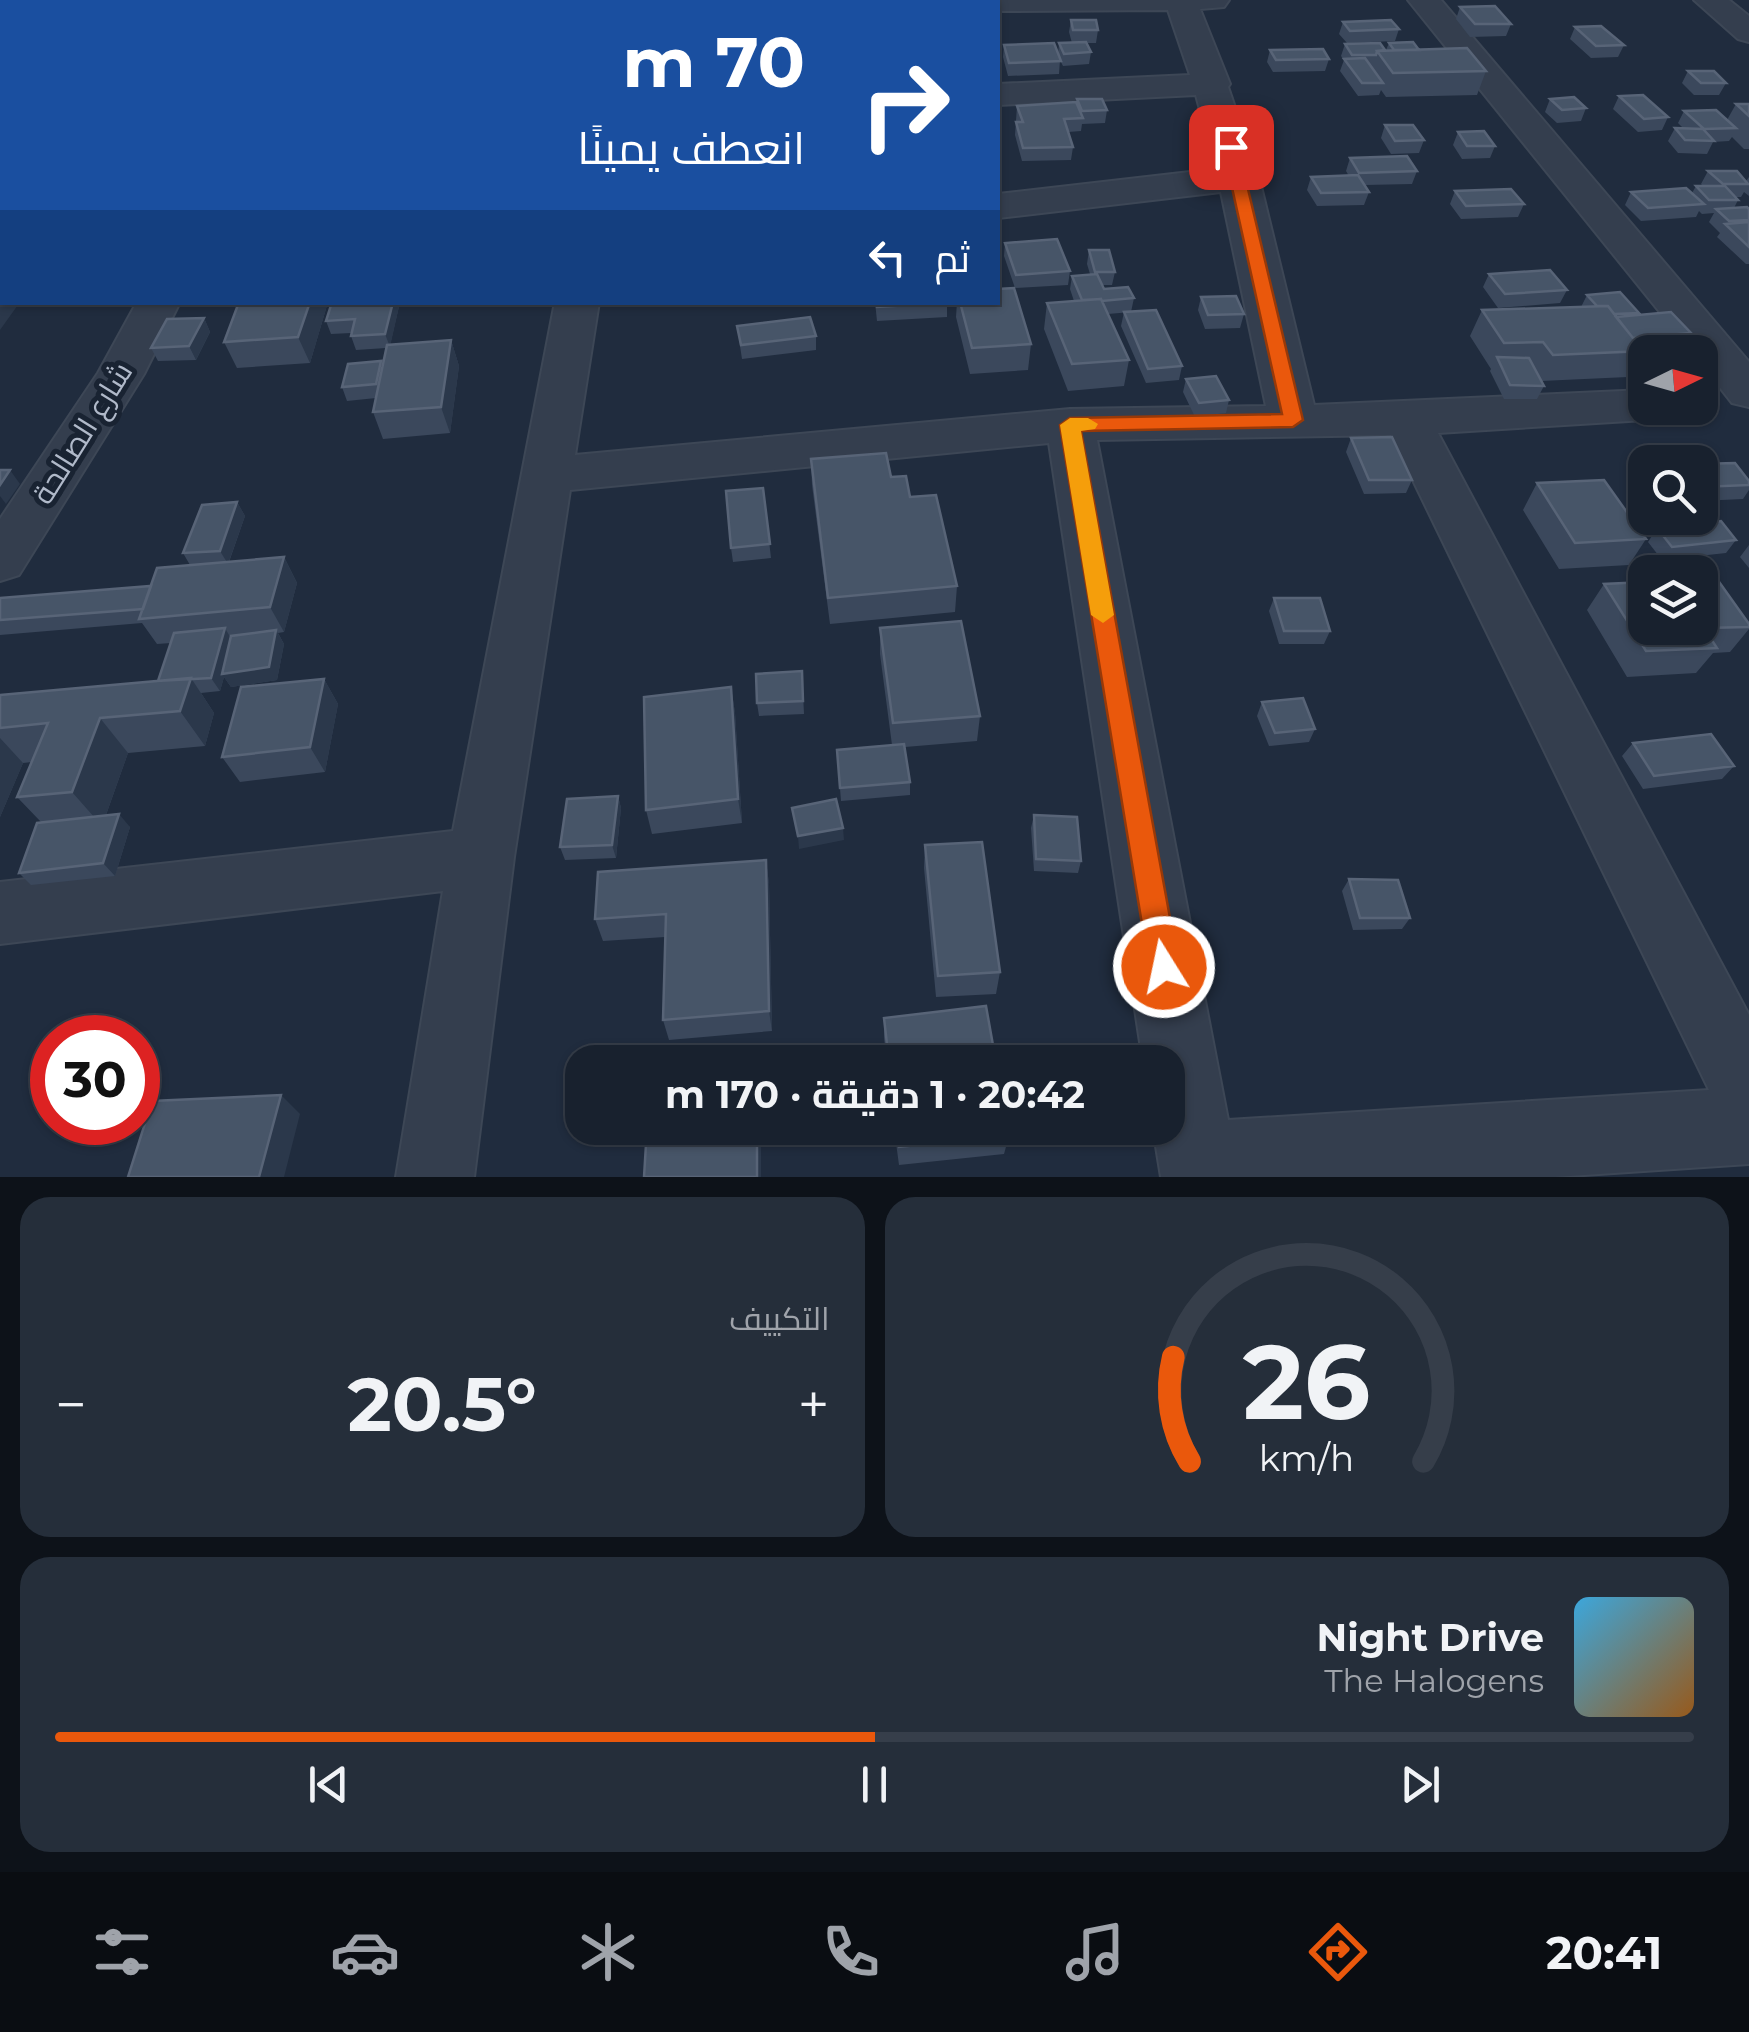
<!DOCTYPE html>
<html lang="ar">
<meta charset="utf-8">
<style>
body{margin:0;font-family:Montserrat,Cairo,sans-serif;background:#252e3a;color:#f1f3f6;direction:rtl;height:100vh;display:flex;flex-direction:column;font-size:38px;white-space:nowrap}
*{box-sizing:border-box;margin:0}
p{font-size:32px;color:#9fa3aa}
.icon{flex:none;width:55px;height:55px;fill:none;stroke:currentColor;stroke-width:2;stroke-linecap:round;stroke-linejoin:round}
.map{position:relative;height:1177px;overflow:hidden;direction:ltr}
.details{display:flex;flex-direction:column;gap:20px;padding:20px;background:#0d1219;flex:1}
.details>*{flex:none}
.guide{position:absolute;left:0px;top:0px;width:1000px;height:305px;box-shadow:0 2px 8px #0004,0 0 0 2px #363e4a;direction:rtl;background:#1a4fa0;color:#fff;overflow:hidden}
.needle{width:65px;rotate:85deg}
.controls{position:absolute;left:1628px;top:335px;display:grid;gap:20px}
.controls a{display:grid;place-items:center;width:90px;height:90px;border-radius:20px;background:#18212e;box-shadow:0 2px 8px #0004,0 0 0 2px #363e4a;font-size:50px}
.speed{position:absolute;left:30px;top:1015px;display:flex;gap:20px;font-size:50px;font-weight:700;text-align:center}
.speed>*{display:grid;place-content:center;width:130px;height:130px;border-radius:50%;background:#18212e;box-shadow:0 2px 8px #0004,0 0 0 2px #363e4a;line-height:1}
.speed .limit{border:15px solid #d22;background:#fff;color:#111}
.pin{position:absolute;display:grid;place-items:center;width:85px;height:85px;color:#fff;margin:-42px;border-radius:20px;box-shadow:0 5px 15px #0006}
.me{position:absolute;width:110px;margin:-55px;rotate:350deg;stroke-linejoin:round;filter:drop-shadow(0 0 8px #0008)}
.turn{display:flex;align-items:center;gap:35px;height:210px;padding:0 30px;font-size:45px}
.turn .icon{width:130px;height:130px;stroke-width:2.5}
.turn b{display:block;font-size:70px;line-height:85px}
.then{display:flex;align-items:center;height:95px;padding:0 30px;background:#0003;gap:20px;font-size:38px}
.big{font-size:75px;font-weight:700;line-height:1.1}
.details .tile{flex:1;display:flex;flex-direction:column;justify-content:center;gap:15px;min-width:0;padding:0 35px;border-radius:30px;background:#252e3a}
.details .dial{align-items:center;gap:0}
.dial svg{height:260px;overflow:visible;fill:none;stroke:#363e4a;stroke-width:7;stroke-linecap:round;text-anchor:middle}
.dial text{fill:#f1f3f6;stroke:none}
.song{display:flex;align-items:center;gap:30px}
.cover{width:120px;height:120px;border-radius:15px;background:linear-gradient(135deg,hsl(200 70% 55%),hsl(30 70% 35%))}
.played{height:10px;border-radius:5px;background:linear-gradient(90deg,#ea580c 50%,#363e4a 50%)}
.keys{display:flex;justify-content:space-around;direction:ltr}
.heat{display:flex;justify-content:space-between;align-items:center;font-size:55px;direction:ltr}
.details .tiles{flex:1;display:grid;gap:20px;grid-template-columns:1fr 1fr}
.tile:last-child{grid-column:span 2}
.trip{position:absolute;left:565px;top:1045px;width:620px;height:100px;border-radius:30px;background:#18212e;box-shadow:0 2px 8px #0004,0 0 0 2px #363e4a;font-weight:700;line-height:100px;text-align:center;direction:rtl}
.tab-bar{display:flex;height:160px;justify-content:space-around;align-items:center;background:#0a0d12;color:#9fa3aa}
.tab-bar .icon{width:70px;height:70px}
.tab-bar .current{color:#ea580c}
.tab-bar b{font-size:45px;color:#f1f3f6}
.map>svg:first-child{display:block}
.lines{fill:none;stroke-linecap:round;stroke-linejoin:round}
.minor-casing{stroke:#3d4756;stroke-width:4}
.minor{fill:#343e4e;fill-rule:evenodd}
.wall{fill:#3b485c}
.shaded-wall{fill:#2b384b}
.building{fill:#475568;stroke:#586477;stroke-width:2.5}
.route{fill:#ea580c;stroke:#983908;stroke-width:2.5}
.slow{fill:#f59e0b}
.labels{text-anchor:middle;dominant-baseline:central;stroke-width:10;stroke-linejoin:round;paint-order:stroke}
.street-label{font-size:30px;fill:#b0b9c9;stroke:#192332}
</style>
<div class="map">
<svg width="1749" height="1177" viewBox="0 0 1749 1177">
<rect width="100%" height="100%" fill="#202c3e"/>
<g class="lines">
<!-- minor casing -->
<g class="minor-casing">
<path id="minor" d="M600,0H632V2H601Z
M859,0H891L892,2H861Z
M948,0H1229L1224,7L1200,9L1230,84L1228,87L1259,178L1314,405L1645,390V408H1667L1662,416L1645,420L1438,433L1749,1015V1164L1554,1177H1161L1153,1128H1168V1062H1143L1049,443L570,490L514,857L474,1177H396L443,891L0,944V882L453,831L555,302H599L575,455L1070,409L1266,406L1221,192L998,218V194L1216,169L1196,95L998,105V84L1190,75L1168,10L998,11V2ZM1391,435L1709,1090L1228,1120L1097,440Z
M1408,0H1441L1749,362V407L1732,403L1700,362V352H1692Z
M1694,0H1729L1749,16V42L1738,39Z
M137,302H180L144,374L19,575L0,581V519L98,373Z"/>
</g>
<!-- minor -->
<use href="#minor" class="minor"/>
</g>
<!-- wall -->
<path class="wall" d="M1460,7L1511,24L1506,36L1470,37L1456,19Z
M1071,20L1098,30L1096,43H1086L1091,52L1089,64L1063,66L1060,60L1059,74L1008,76L1003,57L1004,45L1058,55L1059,43H1072L1069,32Z
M1343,22L1399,29L1395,41L1347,43L1339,34Z
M1575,27L1624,45L1618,57L1591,58L1570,39Z
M1389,43L1419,50L1486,71L1477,95L1386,97L1381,90L1379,95L1358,96L1340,71L1344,60L1341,56L1345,44L1385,50H1386Z
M1270,50L1329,59L1325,71L1273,72L1267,62Z
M1688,71L1726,83L1719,95H1694L1682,83Z
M1619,96L1668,117L1662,130L1638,132L1613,109Z
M1077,99L1107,110L1105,123L1082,124L1081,131L1068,132L1073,147L1071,160L1022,161L1015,135L1017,106L1076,104Z
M1550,99L1586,108L1581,121L1557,123L1545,112Z
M1736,104H1749V149H1744L1732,137L1729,141L1713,142L1707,154L1678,153L1668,141L1675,128H1683L1678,123L1684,111L1727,120Z
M1385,125L1424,140L1419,153L1391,154L1381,138Z
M1458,132L1495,146L1490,158L1462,159L1453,145Z
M1350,158L1417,171L1412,184L1365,185L1369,192L1364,205L1317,206L1307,190L1311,177L1349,176L1346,171Z
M1708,171L1746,181L1749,177V196L1744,192L1741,197H1736L1738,200L1734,208L1749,209V264H1746L1717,237L1720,233L1709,222L1714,213L1702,214L1699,211L1696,217L1641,221L1625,205L1631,192L1692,193L1696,186H1703L1701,184Z
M1455,191L1524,204L1518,217L1461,219L1450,204Z
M1005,243L1070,271L1068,285L1015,288L1004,256Z
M1089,250L1115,272L1112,285H1103L1104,289L1134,298L1131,312L1108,314L1129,360L1124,386L1068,391L1044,329L1047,303L1074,301L1070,289L1072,276L1090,274L1087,264Z
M1489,274L1567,290L1560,303L1498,308L1483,287Z
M1587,295L1639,313L1638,315L1691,333L1683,347L1642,350L1628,377L1541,381L1544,386L1537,399H1504L1490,371L1491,369L1470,336L1482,310L1581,307Z
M1201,297L1244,314L1240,328L1205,329L1198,310Z
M328,302L310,363L237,368L224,342Z
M400,302L390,345L451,340L459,366L450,433L383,439L373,412L376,398L347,401L342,387L383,366L386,348L356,350L351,336V333L331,334L326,321Z
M875,302H947V317L877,321Z
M957,302H998L1031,344L1028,370L970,374L956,317Z
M1124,312L1182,366L1179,380L1146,383L1121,326Z
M204,318L210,332L196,360L158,361L151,348Z
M737,326L816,336V350L742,359Z
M1186,379L1229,400L1226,413L1195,417L1183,392Z
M1351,438L1412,480L1406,493L1364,494L1346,452Z
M811,459L891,477L910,497L957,586L955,612L830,624L812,485Z
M1700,464L1749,481V490L1743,499L1700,501Z
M1537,483L1646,539L1629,565L1559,569L1523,510Z
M763,488L771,558L733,562L731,548Z
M237,502L245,516L229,562L284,557L297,583L284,632L278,633L284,644L277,680L231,687L224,677L220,691L201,693L214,713L205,746L128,753L106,815L130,827L115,876L31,885L19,873L41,822L17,797L32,762L23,763L0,817V695L158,681L171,643L157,644L142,623L0,635V598L151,586L190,565L183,553Z
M1657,528L1736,540L1726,553L1662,560L1648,542Z
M1749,545V568L1740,557Z
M1604,584L1749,624V629L1730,652L1713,653L1696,673L1627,677L1587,610Z
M1274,598L1330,631L1324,644H1279L1269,611Z
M880,628L980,716L977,741L905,747L910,782V795L841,801L837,750L892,745L880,654Z
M802,671L804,714L759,716L757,703Z
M324,679L338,704L325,772L240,782L222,757Z
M731,687L735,713L742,823L652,834L646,810Z
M1262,702L1315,729L1309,742L1269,746L1257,716Z
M1633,743L1734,766L1722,779L1643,789L1622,756Z
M618,796L621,808L616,858L565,860L560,847Z
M1034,815L1081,861L1078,873L1034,871L1031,828Z
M925,845L1000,972L996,994L936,997L924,868Z
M766,860L769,884L772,1031L669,1040L663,1020L665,937L603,941L595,919Z
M1349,879L1410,918L1402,929L1353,930L1342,891Z
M884,1018L996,1062H887L884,1038Z
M894,1128H1007L1009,1136L1004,1154L899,1165Z"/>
<!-- shaded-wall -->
<path class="shaded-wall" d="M2,301V302H20L0,330V305Z
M310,302H328L310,363L298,337Z
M393,302H400L390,347L385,334Z
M204,318L210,332L196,360L189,346Z
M451,340L459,366L450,433L441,407Z
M10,470L20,484L6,504L0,496V485Z
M237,502L245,516L228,564L220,551Z
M284,557L297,583L284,632L270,607Z
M225,628L233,642L276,630L284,644L277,680L231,687L224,677L220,691L211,678Z
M191,678L214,713L205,746L180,711Z
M324,679L338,704L325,772L310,747Z
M731,687L735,713L742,823L738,799Z
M100,718L128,753L102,826L72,792Z
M0,738L23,763L0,817Z
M618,796L621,808L616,858L612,845Z
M119,814L130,827L115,876L103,863Z
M843,828L844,840L799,849L798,836Z
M766,860L769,884L772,1031L769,1011Z
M281,1095L300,1114L284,1177H259Z
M757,1128H761V1177H757Z"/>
<!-- building -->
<path class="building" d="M1495,6L1511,24H1475L1460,7Z
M1071,20H1096L1098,30H1073Z
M1391,20L1399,29L1350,31L1343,22Z
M1601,26L1624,45L1596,46L1575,27Z
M1086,42L1091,52L1064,54L1059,43Z
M1413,42L1419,50H1394L1389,43Z
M1054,43L1061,61L1009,63L1004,45Z
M1380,43L1385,50L1377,51L1376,55H1352L1345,44Z
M1467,48L1486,71L1393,73L1377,51Z
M1323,49L1329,59L1276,60L1270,50Z
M1365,58L1383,83H1362L1344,59Z
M1688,71H1714L1726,83H1701Z
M1643,95L1668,117L1644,119L1619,96Z
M1574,97L1586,108L1562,110L1550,99Z
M1077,99H1102L1107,110L1082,111Z
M1076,102L1083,118L1064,119L1073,147L1023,148L1016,122H1023L1017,106Z
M1736,104H1749V116Z
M1716,110L1736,128L1704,129L1684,111Z
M1385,125H1413L1424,140L1395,141Z
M1675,128L1703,129L1714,141L1685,140Z
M1484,131L1495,146H1467L1458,132Z
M1407,156L1417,171L1359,173L1350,158Z
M1708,171H1737L1748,184H1723Z
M1358,175L1369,192L1321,193L1311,177Z
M1696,186H1725L1738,200H1709Z
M1686,188L1704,204L1648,208L1631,192Z
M1511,189L1524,204L1466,206L1455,191Z
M1747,207L1749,209V220L1729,221L1716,209Z
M1749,222V247L1725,224Z
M0,225H2V244L0,248Z
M1057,239L1070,271L1016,275L1005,243Z
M1089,250H1109L1115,272H1095Z
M1550,270L1567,290L1505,294L1489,274Z
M1097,274L1104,289L1128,287L1134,298L1102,301L1101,299L1082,300L1072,276Z
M2,286V301L0,305V287Z
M1014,288L1031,344L972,348L960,302H998V289Z
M1620,292L1639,313L1614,314L1608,306H1597L1587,295Z
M1236,296L1244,314L1208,315L1201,297Z
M1101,299L1129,360L1072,364L1047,303Z
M239,302H310L298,337L224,342Z
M332,302H393L385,334L351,336L355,319L326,321Z
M877,302H947L948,303L877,307Z
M1608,306L1643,351L1553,355L1543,342L1504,343L1482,310Z
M1156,310L1182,366L1148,369L1124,312Z
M1671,312L1691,333L1633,338L1616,317Z
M810,317L816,336L741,345L737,326Z
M204,318L189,346L151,348L167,319Z
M451,340L441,407L373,412L387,345Z
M1497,357L1529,358L1544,386L1510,385Z
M381,361L376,384L342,387L348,364Z
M1216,376L1229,400L1199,403L1186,379Z
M1392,437L1412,480H1369L1351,438Z
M886,453L891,477L906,476L910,497L936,495L957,586L828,598L811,459Z
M1735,463L1749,481V485L1700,487V464Z
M0,470H10L0,485Z
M1604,480L1646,539L1575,543L1537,483Z
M763,488L770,544L731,548L726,491Z
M237,502L220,551L183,553L202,505Z
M1721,521L1736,540L1672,547L1657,528Z
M284,557L270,607L139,619L157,568Z
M1717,579L1749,624V627L1704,628L1717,648L1646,651L1604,584L1645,582V628H1700V580Z
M151,586L143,609L0,620V598Z
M1274,598H1320L1330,631H1284Z
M961,621L980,716L893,723L880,628Z
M225,628L211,678L158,681L174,633Z
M276,630L269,667L222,674L231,636Z
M802,671L803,701L757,703L756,674Z
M191,678L180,711L100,718L72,792L17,797L48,723L0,728V695Z
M324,679L310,747L222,757L241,687Z
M731,687L738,799L646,810L644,697Z
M1303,698L1315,729L1275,733L1262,702Z
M1711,734L1734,766L1654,776L1633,743Z
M904,744L910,782L840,788L837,750Z
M618,796L612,845L560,847L567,799Z
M836,799L843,828L798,836L792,808Z
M119,814L103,863L19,873L37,823Z
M1034,815L1077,817L1081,861L1036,859Z
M982,842L1000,972L938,976L925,845Z
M766,860L769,1011L663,1020L666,914L595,919L598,872Z
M1349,879L1398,880L1410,918H1360Z
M986,1006L996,1062H889L884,1018Z
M281,1095L259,1177H128L152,1101Z
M647,1128H757V1177H644Z
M897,1128H1007L1009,1136L899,1147Z"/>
<!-- route -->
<path class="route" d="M1231,142L1238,147L1303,420L1293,427L1081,431L1179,967L1174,977L1164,981L1154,977L1149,967L1060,425L1070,418L1282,414L1223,147Z"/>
<!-- slow -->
<path class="slow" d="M1070,418H1088L1098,424L1095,429L1081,431L1114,615L1103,623L1091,615L1060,425Z"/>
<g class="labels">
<!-- street labels -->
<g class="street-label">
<text transform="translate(82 433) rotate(-58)">شارع الصالحة</text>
</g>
</g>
</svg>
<div class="controls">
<a><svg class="needle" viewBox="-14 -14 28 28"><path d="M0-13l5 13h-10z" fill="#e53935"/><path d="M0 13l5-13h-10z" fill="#9fa3aa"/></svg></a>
<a><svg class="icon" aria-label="search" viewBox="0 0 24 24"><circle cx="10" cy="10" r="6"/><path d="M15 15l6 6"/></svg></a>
<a><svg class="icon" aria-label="layers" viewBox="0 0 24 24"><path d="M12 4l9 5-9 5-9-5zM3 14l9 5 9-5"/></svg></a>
</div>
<div class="speed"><div class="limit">30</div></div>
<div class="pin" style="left:1231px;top:147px;background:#d93025"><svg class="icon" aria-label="arrive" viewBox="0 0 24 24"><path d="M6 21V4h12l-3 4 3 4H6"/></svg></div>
<svg class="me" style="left:1164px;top:967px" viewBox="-20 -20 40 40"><circle r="17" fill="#ea580c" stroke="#fff" stroke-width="3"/><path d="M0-11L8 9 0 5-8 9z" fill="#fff"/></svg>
<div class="trip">20:42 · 1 دقيقة · 170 m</div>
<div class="guide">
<div class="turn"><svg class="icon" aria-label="right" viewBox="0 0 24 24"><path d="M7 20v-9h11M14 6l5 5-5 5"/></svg><div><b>70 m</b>انعطف يمينًا</div></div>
<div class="then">ثم<svg class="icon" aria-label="left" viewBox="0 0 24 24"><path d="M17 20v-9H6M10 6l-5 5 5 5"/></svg></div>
</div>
</div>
<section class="details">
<div class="tiles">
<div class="tile dial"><svg viewBox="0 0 100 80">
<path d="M14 69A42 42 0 1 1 86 69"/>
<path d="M14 69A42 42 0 0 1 9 37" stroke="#ea580c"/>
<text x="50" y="56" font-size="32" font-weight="700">26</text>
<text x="50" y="72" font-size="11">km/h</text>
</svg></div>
<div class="tile"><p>التكييف</p>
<div class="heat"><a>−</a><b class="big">20.5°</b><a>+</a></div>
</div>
<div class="tile">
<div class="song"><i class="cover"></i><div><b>Night Drive</b><p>The Halogens</p></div></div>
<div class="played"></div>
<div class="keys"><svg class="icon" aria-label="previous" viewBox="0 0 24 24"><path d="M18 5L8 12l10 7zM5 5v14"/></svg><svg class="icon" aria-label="pause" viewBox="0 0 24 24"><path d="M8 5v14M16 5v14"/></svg><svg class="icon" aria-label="next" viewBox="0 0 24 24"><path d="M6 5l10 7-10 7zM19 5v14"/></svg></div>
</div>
</div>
</section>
<nav class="tab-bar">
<b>20:41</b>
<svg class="icon current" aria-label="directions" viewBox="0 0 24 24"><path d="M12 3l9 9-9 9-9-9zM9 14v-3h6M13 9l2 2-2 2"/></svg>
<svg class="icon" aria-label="music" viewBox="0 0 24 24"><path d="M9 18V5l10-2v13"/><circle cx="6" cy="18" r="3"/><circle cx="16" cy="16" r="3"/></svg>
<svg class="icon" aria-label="phone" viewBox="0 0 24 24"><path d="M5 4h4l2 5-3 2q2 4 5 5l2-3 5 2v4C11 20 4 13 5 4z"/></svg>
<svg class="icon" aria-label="climate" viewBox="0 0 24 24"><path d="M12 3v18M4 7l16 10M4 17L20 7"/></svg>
<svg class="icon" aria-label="car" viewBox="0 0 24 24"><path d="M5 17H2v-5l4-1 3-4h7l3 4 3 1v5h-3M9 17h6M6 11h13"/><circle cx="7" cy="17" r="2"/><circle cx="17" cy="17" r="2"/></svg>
<svg class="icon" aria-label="filters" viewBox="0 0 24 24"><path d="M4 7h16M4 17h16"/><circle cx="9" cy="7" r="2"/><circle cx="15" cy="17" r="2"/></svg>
</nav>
